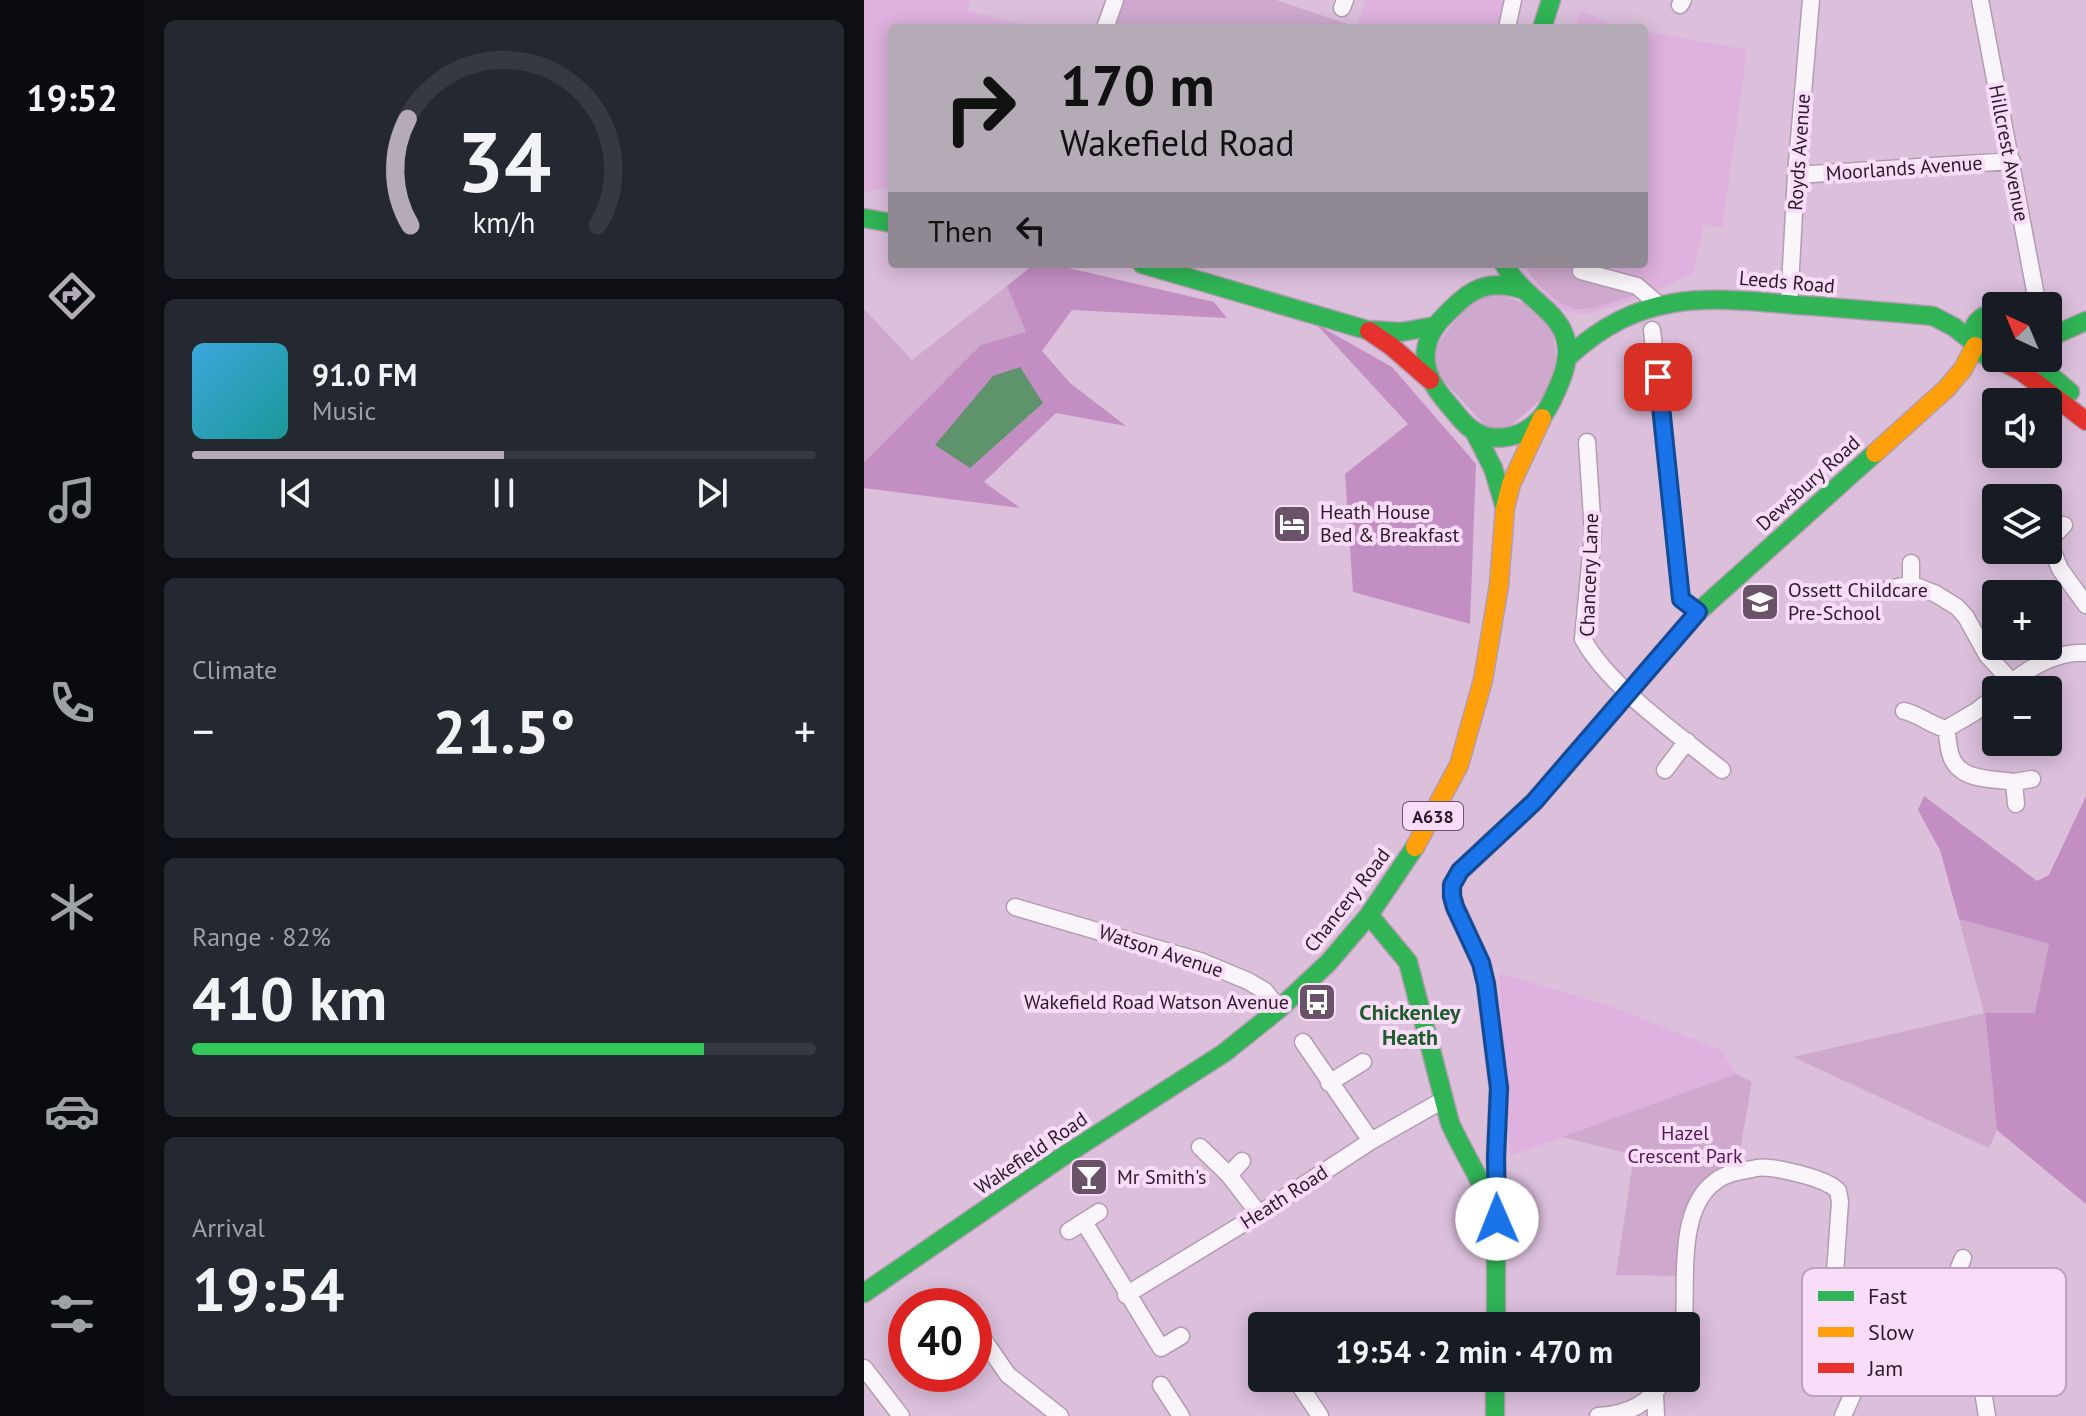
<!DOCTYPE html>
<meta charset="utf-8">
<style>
body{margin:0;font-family:"PT Sans",sans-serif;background:#242831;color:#f1f3f6;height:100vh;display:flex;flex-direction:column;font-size:30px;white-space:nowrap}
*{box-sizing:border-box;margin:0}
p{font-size:26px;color:#9ea1a6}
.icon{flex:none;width:44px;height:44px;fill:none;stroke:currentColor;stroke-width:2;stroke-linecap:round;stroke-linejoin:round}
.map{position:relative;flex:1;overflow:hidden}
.panel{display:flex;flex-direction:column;gap:20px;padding:20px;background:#0d0f14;width:720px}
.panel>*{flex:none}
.guide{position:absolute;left:24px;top:24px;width:760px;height:244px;border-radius:8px;box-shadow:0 4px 20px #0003;background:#b4abb7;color:#111;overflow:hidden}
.needle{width:52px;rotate:316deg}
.tools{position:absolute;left:1118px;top:292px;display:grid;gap:16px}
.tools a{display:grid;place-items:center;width:80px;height:80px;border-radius:8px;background:#171b24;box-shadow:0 4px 20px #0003;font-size:40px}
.speed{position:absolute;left:24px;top:1288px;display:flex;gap:16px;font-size:40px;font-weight:700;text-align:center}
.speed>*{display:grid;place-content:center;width:104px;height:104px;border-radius:50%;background:#171b24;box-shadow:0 4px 20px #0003;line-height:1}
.speed .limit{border:12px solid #d22;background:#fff;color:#111}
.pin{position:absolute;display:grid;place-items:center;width:68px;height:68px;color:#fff;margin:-34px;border-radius:16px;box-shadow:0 4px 12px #0006}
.me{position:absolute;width:88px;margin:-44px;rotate:359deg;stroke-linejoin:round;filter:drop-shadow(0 0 6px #0008)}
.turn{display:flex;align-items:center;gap:28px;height:168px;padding:0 40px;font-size:36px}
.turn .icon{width:104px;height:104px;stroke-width:2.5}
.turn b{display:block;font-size:56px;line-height:68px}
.then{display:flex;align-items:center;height:76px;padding:0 40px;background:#0003;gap:16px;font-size:30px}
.big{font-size:60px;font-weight:800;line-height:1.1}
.panel .widget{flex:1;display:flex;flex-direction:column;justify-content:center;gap:12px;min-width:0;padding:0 28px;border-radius:12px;background:#242831}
.panel .dial{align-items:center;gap:0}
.dial svg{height:208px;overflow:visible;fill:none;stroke:#363941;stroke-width:7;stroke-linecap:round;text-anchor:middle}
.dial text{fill:#f1f3f6;stroke:none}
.song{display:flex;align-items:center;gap:24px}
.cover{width:96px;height:96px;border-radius:12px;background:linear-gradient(135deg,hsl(200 70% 55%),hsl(180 70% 35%))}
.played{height:8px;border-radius:4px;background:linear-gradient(90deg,#b4abb7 50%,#363941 50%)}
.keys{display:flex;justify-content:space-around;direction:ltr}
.heat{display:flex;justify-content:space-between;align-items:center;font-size:44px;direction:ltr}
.charge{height:12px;border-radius:6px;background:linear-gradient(90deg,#34c759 82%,#363941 0)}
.trip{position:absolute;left:384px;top:1312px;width:452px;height:80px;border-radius:8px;background:#171b24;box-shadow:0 4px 20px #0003;font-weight:800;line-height:80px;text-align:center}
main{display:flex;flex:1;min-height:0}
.menu{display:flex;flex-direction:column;width:144px;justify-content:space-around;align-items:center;background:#090b0e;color:#9ea1a6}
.menu .icon{width:56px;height:56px}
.menu .selected{color:#b4abb7}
.menu b{font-size:36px;color:#f1f3f6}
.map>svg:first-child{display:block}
.built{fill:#deb1de}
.green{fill:#cea8cd}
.forest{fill:#c38fc3}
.water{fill:#5e936b}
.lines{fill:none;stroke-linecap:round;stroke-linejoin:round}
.street-casing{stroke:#b39cb2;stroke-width:19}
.fast-casing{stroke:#b39cb2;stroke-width:21}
.slow-casing{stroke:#b39cb2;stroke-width:21}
.jam-casing{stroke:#b39cb2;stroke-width:21}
.street{stroke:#faf5fa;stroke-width:16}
.fast{stroke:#30b455;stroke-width:18}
.slow{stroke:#ff9f0a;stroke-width:18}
.jam{stroke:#e5322d;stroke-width:18}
.route-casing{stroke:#114b97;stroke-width:20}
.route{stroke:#1a73e8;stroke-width:14}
.labels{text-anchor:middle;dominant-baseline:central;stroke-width:8;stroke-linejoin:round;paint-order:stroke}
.shield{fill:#f9ddf8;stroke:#6a5469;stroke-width:2}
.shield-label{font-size:18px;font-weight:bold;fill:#2d192c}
.street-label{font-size:20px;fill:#2d192c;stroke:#f9ddf8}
.poi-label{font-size:20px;fill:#2d192c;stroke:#f9ddf8;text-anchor:start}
.park-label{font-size:20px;fill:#571458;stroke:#f9ddf8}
.neighbourhood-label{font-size:22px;font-weight:bold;fill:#1f5c2b;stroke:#f9ddf8}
.key{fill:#f9ddf8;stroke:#bca2bb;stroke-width:2}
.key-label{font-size:22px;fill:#2d192c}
</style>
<main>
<nav class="menu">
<b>19:52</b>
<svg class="icon selected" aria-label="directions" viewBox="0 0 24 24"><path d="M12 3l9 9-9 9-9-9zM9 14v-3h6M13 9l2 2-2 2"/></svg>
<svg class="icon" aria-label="music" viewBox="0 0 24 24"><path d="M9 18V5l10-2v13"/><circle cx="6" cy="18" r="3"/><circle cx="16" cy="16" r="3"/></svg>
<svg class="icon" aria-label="phone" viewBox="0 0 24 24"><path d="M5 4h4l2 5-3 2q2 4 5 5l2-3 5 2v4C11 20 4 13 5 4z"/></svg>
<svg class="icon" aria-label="climate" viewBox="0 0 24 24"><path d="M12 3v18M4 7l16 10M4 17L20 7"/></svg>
<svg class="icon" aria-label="car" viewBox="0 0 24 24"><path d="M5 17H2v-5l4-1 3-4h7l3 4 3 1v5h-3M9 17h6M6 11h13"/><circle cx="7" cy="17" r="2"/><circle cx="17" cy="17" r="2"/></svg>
<svg class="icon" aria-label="filters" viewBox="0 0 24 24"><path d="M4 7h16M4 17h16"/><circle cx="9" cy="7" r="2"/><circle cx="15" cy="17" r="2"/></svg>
</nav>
<section class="panel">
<div class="widget dial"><svg viewBox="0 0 100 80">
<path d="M14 69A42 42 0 1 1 86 69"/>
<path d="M14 69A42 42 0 0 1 13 28" stroke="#b4abb7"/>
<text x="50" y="56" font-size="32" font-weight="700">34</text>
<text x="50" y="72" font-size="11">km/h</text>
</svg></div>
<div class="widget">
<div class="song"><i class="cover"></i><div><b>91.0 FM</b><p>Music</p></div></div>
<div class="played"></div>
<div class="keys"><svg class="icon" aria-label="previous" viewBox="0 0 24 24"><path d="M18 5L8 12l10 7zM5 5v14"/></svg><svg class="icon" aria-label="pause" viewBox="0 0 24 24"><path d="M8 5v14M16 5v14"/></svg><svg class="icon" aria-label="next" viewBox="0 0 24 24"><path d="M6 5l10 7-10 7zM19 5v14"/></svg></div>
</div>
<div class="widget"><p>Climate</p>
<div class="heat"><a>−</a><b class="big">21.5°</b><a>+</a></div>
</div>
<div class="widget"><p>Range · 82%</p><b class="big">410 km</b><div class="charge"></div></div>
<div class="widget"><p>Arrival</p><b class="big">19:54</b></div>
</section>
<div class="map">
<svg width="1222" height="1416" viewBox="0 0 1222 1416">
<rect width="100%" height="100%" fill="#dbbfdb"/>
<!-- built -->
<path class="built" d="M0,0H106L103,11L156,24V28H28V187L0,192Z
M501,0H649L643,28H492Z
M717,10L746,24L766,28H712Z
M780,31L883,50L858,228L840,224L829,273L776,298L727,313H709L695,308L652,264H780Z
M897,586L913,604L895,619L879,601Z
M635,973L746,1006L857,1050L872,1074L646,1156Z"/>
<!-- green -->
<path class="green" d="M251,0H412L492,27L241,28Z
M660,264H720L719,281L772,295C756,299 732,310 717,309C693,308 671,283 660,264Z
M143,286L163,332L117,346L0,462V309L48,360Z
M617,286L688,315L694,385L633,438L561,361Z
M1095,919L1185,944L1172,1013L1121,1014L1133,1130L1125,1148L929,1057L1120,1013Z
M872,1074L888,1082L872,1172L835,1200L821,1276L752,1275L770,1155L698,1137Z"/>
<!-- forest -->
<path class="forest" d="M170,264H187L350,302L363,318L208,310L178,351L206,383L262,426L192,413L120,482L156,508L0,488V462L117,345L162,332L143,286Z
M452,324L528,367L612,464L606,624L489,592L481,474L544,424Z
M1060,796L1173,881L1185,875L1222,796V1204L1133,1130L1121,1013H1171L1185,944L1095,919L1076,850L1054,810Z"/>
<!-- water -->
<path class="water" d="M156,367L179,403L106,468L71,445L129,376Z"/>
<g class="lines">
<!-- street casing -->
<g class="street-casing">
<path id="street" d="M1116,0L1172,296L1170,306
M816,5L819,0
M478,8L481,0
M241,28L251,0
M643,28L649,0
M932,175L1148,161
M717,271L773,286L795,305
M925,305L932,175L947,0
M788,330L817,599L834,612
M723,442L729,533L719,639C745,687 815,735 858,770
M1184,540L1196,569L1222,605
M1185,540L1200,525
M1047,584V563
M1025,589L1047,584L1072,594L1093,607L1102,617L1123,655L1148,682
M1140,689C1162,669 1192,651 1222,653
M1040,711C1055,714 1066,725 1082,729L1111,712L1132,696
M1082,729C1084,738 1084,748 1087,756C1096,782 1128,778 1150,782
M801,770L823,741
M1152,804L1150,782L1168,779
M151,907L336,961L384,981L401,991L415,1009
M439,1042L507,1141
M465,1083L499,1062
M336,1147L365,1175L395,1214
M365,1175L378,1161
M220,1222L297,1348L317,1336
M205,1231L235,1212
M1099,1258L1095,1268L1094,1279L1113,1354L1123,1416
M262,1295L395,1214L507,1141L579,1100
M91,1299L96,1306
M110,1326L144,1375L196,1416
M820,1326C823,1283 812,1209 852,1181C864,1172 879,1171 893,1168C906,1165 952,1177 964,1184C968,1185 971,1188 974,1191L976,1202L971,1273L974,1302L988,1363L990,1391L979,1416
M0,1368L37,1416
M431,1378L456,1416
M297,1385L317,1416
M791,1394L792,1416
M734,1416C766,1414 784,1404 802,1378"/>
</g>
<!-- fast casing -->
<g class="fast-casing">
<path id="fast" d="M678,28L687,0
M0,218L28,223
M278,264L503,330L537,332L571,326
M640,264C665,309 722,316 697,380C691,394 684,412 673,422C655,439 626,444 606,428C598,422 592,413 585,405C570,388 557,369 563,345C567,327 582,314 595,302C614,284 633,282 657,289
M1132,311C1124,314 1116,317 1111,325C1104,339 1116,355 1130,360C1140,364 1150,361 1161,358
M1184,338L1222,321
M704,357C777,289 842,297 934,305C979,308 1024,312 1069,316L1090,327L1109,342
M1177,358L1186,375L1206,392
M610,431L629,468L641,508
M505,915L544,962L586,1123C599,1152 616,1178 628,1207
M0,1293L195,1159L360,1053L415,1009L465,962L505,915L551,847
M632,1326V1157L635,1088L622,984L617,963L591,907L588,896V885L596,871L670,802L834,612L1011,453
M631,1378V1416"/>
</g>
<!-- slow casing -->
<g class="slow-casing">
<path id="slow" d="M1011,453L1083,388L1099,369L1111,346
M551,847L595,765L619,680L635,585L641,508L647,484L678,418"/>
</g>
<!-- jam casing -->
<g class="jam-casing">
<path id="jam" d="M505,331L527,346L566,380
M1141,363L1158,372L1222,421"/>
</g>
<!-- street -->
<use href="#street" class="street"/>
<!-- fast -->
<use href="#fast" class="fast"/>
<!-- slow -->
<use href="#slow" class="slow"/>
<!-- jam -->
<use href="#jam" class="jam"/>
</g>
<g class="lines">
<!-- route casing -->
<g class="route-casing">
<path id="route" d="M633,1219L632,1157L635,1088L622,984L617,963L591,907L588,896V885L596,871L670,802L834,612L817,599L794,377"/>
</g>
<!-- route -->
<use href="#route" class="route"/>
</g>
<!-- icons -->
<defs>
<g id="hotel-square" transform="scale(2)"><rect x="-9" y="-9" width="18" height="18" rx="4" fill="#6a5369" stroke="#f9ddf8"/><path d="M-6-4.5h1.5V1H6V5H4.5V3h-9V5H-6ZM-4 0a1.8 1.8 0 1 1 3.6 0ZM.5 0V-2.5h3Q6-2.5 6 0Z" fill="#fff"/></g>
<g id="school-square" transform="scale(2)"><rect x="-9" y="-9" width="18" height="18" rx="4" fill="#6a5369" stroke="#f9ddf8"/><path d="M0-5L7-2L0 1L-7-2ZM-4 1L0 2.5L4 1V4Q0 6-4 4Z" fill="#fff"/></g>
<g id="bus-square" transform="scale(2)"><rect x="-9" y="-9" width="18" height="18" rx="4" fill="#6a5369" stroke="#f9ddf8"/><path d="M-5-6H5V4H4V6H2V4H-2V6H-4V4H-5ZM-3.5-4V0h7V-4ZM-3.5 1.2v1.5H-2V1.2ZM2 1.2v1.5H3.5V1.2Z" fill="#fff"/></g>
<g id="bar-square" transform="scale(2)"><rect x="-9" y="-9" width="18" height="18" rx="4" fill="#6a5369" stroke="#f9ddf8"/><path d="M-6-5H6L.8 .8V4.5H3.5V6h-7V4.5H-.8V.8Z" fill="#fff"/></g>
</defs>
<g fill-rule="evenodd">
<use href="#hotel-square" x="428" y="524"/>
<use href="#school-square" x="896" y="602"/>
<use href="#bus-square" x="453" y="1002"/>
<use href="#bar-square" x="225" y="1177"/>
</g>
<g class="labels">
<!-- shield labels -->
<rect class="shield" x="539" y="802" width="60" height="28" rx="6"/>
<g class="shield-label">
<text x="569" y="816">A638</text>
</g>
<!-- street labels -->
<g class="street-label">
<text transform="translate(935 152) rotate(-86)">Royds Avenue</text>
<text transform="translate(1145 153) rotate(79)">Hillcrest Avenue</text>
<text transform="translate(1040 168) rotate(-4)">Moorlands Avenue</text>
<text transform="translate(923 282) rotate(5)">Leeds Road</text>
<text transform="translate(944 483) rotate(-42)">Dewsbury Road</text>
<text transform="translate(725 575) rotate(-88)">Chancery Lane</text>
<text transform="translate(483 900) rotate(-52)">Chancery Road</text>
<text transform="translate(297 951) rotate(18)">Watson Avenue</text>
<text transform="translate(167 1153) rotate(-34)">Wakefield Road</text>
<text transform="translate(420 1197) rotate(-33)">Heath Road</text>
</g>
<!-- poi labels -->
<g class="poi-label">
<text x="456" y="512">Heath House<tspan x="456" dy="23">Bed &amp; Breakfast</tspan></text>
<text x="924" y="590">Ossett Childcare<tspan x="924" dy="23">Pre-School</tspan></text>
<text x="425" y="1002" text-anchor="end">Wakefield Road Watson Avenue</text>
<text x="253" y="1177">Mr Smith's</text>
</g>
<!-- park labels -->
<g class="park-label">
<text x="821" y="1133">Hazel<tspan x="821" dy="23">Crescent Park</tspan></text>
</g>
<!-- neighbourhood labels -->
<g class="neighbourhood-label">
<text x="546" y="1012">Chickenley<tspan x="546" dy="25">Heath</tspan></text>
</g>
</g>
<!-- legend -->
<rect x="938" y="1268" width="264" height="128" rx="12" class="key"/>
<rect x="954" y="1291" width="36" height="10" fill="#30b455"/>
<rect x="954" y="1327" width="36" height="10" fill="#ff9f0a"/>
<rect x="954" y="1363" width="36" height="10" fill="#e5322d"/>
<g class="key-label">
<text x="1004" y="1304">Fast</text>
<text x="1004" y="1340">Slow</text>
<text x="1004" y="1376">Jam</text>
</g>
</svg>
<div class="tools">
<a><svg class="needle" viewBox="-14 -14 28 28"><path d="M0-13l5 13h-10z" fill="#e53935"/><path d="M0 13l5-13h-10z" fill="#9ea1a6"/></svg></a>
<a><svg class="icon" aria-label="sound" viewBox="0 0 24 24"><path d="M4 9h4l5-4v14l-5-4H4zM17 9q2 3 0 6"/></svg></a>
<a><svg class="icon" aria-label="layers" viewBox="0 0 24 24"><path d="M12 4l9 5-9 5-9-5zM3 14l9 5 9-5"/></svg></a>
<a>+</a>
<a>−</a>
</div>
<div class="speed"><div class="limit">40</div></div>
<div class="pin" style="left:794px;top:377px;background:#d93025"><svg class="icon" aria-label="arrive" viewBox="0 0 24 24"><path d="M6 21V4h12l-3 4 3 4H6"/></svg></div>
<svg class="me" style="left:633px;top:1219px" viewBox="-20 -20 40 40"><circle r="19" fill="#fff"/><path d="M0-13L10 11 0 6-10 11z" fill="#1a73e8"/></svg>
<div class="trip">19:54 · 2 min · 470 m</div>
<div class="guide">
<div class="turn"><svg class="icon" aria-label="right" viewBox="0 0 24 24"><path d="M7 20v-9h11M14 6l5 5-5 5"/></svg><div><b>170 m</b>Wakefield Road</div></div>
<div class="then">Then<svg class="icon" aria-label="left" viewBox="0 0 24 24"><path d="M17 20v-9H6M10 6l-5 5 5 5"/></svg></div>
</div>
</div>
</main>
